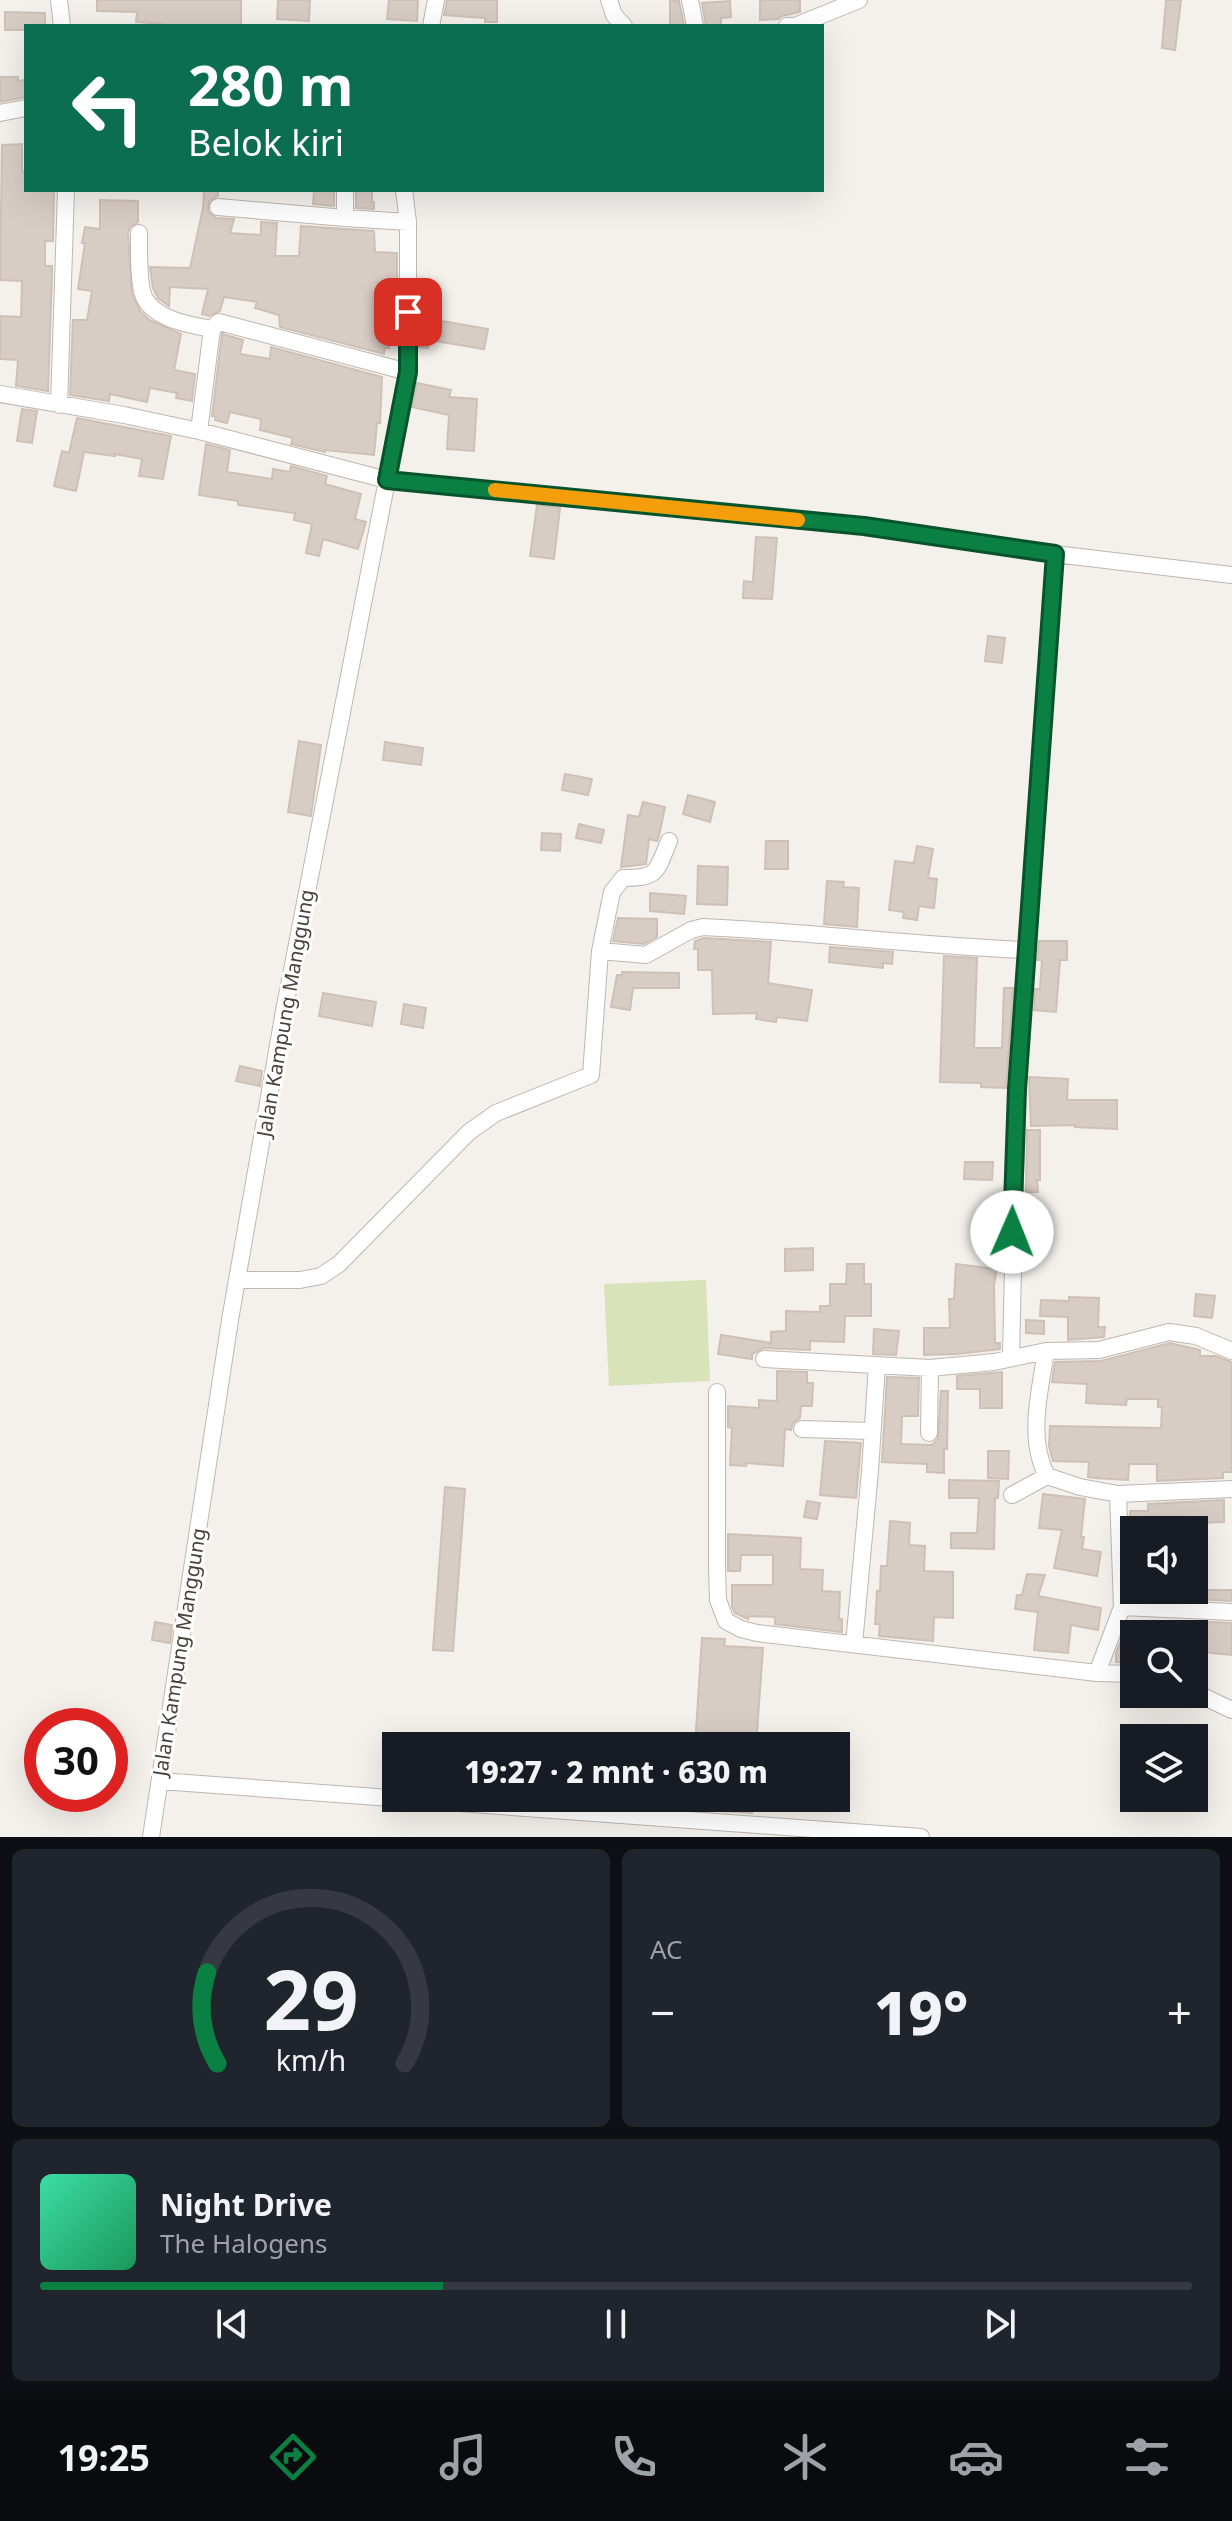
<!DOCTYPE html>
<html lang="id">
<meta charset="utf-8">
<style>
body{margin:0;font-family:"Noto Sans",sans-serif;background:#20242c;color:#f1f3f6;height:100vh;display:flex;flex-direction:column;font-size:30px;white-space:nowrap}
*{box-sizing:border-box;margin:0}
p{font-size:26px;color:#9ea1a6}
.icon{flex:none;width:44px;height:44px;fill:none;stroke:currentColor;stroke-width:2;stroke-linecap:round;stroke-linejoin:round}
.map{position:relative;height:1837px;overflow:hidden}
.sheet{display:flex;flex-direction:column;gap:12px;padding:12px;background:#0d0f14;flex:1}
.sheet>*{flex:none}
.top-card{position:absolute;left:24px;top:24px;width:800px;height:168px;border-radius:0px;box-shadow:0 8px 32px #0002;background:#0b6e4f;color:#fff;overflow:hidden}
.tools{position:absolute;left:1120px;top:1516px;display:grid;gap:16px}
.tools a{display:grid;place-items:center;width:88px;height:88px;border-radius:0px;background:#171b24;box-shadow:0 8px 32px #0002;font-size:40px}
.speed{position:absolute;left:24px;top:1708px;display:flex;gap:16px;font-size:40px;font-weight:700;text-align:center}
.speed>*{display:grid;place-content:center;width:104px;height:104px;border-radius:50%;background:#171b24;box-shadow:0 8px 32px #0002;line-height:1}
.speed .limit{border:12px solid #d22;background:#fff;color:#111}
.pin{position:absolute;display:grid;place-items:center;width:68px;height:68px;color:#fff;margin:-34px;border-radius:16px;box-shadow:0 4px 12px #0006}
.me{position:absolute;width:88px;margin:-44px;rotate:1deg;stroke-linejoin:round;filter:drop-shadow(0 0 6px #0008)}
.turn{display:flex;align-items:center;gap:28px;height:168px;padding:0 32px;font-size:36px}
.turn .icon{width:104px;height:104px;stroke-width:2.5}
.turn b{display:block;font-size:56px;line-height:68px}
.big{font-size:60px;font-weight:800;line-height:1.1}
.sheet .tile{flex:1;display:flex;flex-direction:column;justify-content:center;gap:12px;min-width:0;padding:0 28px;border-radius:12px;background:#20242c}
.sheet .dial{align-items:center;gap:0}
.dial svg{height:208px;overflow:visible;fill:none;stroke:#363941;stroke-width:7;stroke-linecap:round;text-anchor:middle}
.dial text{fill:#f1f3f6;stroke:none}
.song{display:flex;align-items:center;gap:24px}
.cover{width:96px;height:96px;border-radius:12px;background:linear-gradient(135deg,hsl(160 70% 55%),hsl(150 70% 35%))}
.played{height:8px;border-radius:4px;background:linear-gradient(90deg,#0b8043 35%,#363941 35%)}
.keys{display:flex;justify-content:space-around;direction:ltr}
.heat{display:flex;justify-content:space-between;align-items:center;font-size:44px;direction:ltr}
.sheet .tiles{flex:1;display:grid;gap:12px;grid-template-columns:1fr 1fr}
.tile:last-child{grid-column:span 2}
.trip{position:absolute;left:382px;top:1732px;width:468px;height:80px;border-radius:0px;background:#171b24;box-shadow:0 8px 32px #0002;font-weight:800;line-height:80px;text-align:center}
.dock{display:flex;height:128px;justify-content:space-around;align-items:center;background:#090b0e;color:#9ea1a6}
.dock .icon{width:56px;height:56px}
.dock .selected{color:#0b8043}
.dock b{font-size:36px;color:#f1f3f6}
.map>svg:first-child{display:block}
.green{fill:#d9e3b9}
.building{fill:#d8cdc5;stroke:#cfc0b6;stroke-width:2}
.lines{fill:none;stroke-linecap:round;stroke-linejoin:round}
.minor-casing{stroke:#bfb6af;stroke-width:18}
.minor{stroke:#fff;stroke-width:16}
.route-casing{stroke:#07532c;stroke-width:20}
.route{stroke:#0b8043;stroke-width:14}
.slow{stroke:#f59e0b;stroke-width:14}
.labels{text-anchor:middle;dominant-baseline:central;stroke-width:6;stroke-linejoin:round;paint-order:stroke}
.street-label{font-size:20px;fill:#48403a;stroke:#fff}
</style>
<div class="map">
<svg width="1232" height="1837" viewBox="0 0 1232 1837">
<rect width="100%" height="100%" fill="#f4f0ec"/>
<!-- green -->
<path class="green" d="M706,1280L710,1381L609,1386L604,1284Z"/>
<!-- building -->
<path class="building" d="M97,0H241V26H164V24L136,22L137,12L97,11Z
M278,0H310L309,21L277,19Z
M389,0H418L417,21L387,19Z
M447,0H497V22H485V18L444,15Z
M760,0H800V12L782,16L778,19L760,20Z
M1166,0H1181L1175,50L1162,48Z
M670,1H679L684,26H670Z
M730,1L731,17L721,18V26H706L702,3Z
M5,12L45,13V26H26V30H5Z
M0,77H18V81L26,80V97L0,102Z
M22,144V172L26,171V190H54L53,241H45V266H52V275L48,391L16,386L18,360L0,359V316L21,317L22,281L0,280L2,145Z
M204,190H218V196L209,201L208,211L216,218L234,219L230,233L261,235V222L277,223L275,256H299L301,226L374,231L375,252L397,253V291H392L389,348H385L384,354L280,327L279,315L255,308L257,302L224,297L220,311L209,316L202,314L208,289L170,287L169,306L158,298L153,288L150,267L190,268L203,208Z
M314,190H334V206L313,204Z
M356,190H372V202H374V209L356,208Z
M100,200L138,201V222L130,227L128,233L132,294L140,311L149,320L181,334L174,370L195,374L192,401L176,398L177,393L150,388L147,402L110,394L109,401L70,395L73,320H87L92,291L78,289L85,243H82L85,227L100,229Z
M419,317L488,329L484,349L429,340L428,348L419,347Z
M222,334L243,340L240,354L270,359L271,347L382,377L380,423H377L374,455L325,450V452L291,444L293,438L260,430L261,419L230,412L227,423L215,420L216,417L212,416Z
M417,383L451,390L449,397L477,399L474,451L447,449L449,415L412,407Z
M22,409L37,411L32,443L17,441Z
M77,418L171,436L163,479L139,476L142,459L115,454V456L84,452L76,491L54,486L62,451L69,453Z
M206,444L230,450L227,472L272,479L273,469L290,472L291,466L327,476L325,484L361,494L355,519L366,522L358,549L323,539L319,556L306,553L312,524L294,520L295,513L238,505V501L199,495Z
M537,505L560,508L554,559L530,556Z
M756,537L777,538L772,599L743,598L744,581L753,582Z
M988,636L1005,638L1002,663L985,661Z
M299,741L321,745L311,816L288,812Z
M385,742L423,748L421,765L383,760Z
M565,774L592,779L588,795L562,790Z
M688,795L715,802L710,822L683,814Z
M643,802L665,807L659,836L657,841L649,839L646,864L621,867L628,815L639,817Z
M579,824L604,830L601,843L576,838Z
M542,833L561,834L560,851L541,850Z
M766,841H788V869H765Z
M917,846L933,849L928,878L937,879L934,908L919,906L917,920L903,918L904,912L889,910L895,861L914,863Z
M698,866L728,867L727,905L697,904Z
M827,881L844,882L843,887L859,888L857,927L824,924Z
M650,893L686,896L684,914L650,911Z
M618,918L657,919V937L644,944L613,941Z
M704,938L771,942L768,983L812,990L807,1021L777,1017L776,1022L756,1019L757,1013L713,1014L712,970H698V949H694L695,941Z
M1039,941H1067V960H1060L1056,1012L1034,1010L1035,989H1040L1042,960H1037Z
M830,947L893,952L892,964L883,963V968L829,962Z
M944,956L977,958L974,1048H1002L1004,988H1013L1006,1088L981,1087V1083L940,1082Z
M622,972L679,973V988H633L630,1010L611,1007L617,975H622Z
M323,993L376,1002L372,1026L319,1016Z
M404,1004L426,1008L423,1028L401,1024Z
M240,1066L262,1071L260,1086L236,1081Z
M1029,1077L1068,1079L1067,1100H1117V1129L1075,1127V1125L1031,1126Z
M1027,1130H1040V1180H1037L1038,1192H1026Z
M965,1162H993L992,1180L964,1179Z
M813,1248V1270L785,1271V1249Z
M847,1264H864V1284H871V1316H845L844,1342L810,1341V1350L764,1348L752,1354V1359L718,1354L721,1335L771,1343V1332L786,1331V1311L820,1312V1306H830V1284H846Z
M956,1264L997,1269L994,1285L995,1343H1000V1349L957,1354L924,1355V1328H950L949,1299H954Z
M1196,1294L1215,1296L1212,1318L1194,1316Z
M1069,1297L1099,1298L1098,1327H1105L1104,1337L1068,1340V1317L1040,1316L1041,1300L1069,1301Z
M1026,1320L1044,1321V1334L1026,1333Z
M874,1329L899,1331L896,1355L873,1354Z
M1170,1343L1200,1350V1356H1216L1232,1362V1472H1223V1478L1157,1481V1464H1129L1128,1480L1094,1478L1088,1477L1089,1462L1053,1461L1049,1446L1050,1426L1161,1428L1162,1407H1158V1399H1127L1126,1405L1086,1403L1087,1384L1052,1382L1055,1362L1101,1361Z
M777,1371L807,1372V1383H813L812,1406H801L800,1418L793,1423L791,1430L785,1429L783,1466L747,1463L746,1466L730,1465L732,1428L728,1427V1406L759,1408V1400L777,1401Z
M1002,1372V1408H980V1389H957V1376Z
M887,1377L919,1378L918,1416H902L901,1444L932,1445L938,1439L941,1391H948L947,1449H944V1473L927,1472V1464L882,1462Z
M825,1441L861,1443L856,1498L820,1495Z
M988,1451H1009L1008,1479L988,1478Z
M949,1480L999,1481L998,1498H995L994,1549L951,1548V1533H977L979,1498H949Z
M445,1487L465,1489L453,1651L433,1650Z
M1043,1494L1085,1499L1081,1537H1084L1082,1549L1101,1552L1097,1576L1054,1568L1062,1530L1039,1528Z
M1224,1500V1522L1163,1524L1162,1528L1130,1530V1511H1148V1504Z
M807,1501L820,1503L817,1519L804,1517Z
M890,1521L910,1523L909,1545L925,1546L924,1571L953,1572V1618L934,1617L933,1641L879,1636L880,1624H875L877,1591H880L881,1566H887Z
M728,1534L801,1538L800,1569L823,1570L822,1591L840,1592L839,1619H842V1632L775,1624V1617L749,1616L748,1619L735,1613L732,1607V1585H773V1555H741L740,1571H728Z
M1027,1574L1045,1575L1038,1596L1101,1608L1098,1630L1071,1625L1068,1653L1034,1650L1038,1612L1015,1609L1017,1595H1022Z
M1195,1590H1232V1601L1195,1599Z
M1186,1621L1232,1623V1655L1194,1651V1634H1186Z
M155,1622L172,1625L170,1643L152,1640Z
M1124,1633H1134V1663L1116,1662V1653Z
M702,1638L725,1639L724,1646L763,1648L756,1746H695Z
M676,1798H753L752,1813L675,1808Z"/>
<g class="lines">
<!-- minor casing -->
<g class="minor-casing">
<path id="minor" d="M59,0L62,26
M609,0L614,15L624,26
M690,0L695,26
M431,26L436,0
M787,26H795L859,0
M0,113L26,108
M345,190V218L408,222
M218,207L345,218
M139,233C139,250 138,282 144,297C155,320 191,325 212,329
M0,394L124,415L199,431L387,480L864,526L1055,554L1232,575
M59,405L66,190
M199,431L212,329L219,322L408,372
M600,951L646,955L691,930L703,927C812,932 919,946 1027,950
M238,1280H300L321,1276L339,1264L469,1132L496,1113L591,1075L600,951L612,892L623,878C659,878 656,872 669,841
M1046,1351C1040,1391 1027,1438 1047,1476L1080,1487L1118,1494L1232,1489
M1011,1357L1017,1089L1055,554
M764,1359L930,1368
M717,1392V1568L718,1600L726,1621L741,1629L757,1633L1097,1673L1134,1674
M802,1429L872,1431
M929,1433L930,1368L994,1362L1046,1351L1099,1350L1169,1332L1196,1336L1232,1351
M1118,1494L1122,1607
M1012,1495L1047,1476
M854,1644L870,1471L877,1365
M1097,1673L1122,1607L1232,1612
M1194,1692L1232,1710
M160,1781L921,1837
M151,1837L230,1320L284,1011L408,372V222L404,190"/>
</g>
<!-- minor -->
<use href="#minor" class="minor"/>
</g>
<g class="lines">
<!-- route casing -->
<g class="route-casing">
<path id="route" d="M408,312V372L387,480L864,526L1055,554L1017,1089L1012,1232"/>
</g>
<!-- route -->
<use href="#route" class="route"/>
<!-- slow -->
<path class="slow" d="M495,490L798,520"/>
</g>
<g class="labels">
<!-- street labels -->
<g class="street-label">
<text transform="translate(285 1013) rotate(-80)">Jalan Kampung Manggung</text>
<text transform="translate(179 1652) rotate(-81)">Jalan Kampung Manggung</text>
</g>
</g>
</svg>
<div class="tools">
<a><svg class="icon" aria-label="sound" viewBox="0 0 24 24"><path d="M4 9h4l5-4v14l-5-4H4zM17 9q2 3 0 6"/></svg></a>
<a><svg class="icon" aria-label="search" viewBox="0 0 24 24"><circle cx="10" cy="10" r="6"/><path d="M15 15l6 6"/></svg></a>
<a><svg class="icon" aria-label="layers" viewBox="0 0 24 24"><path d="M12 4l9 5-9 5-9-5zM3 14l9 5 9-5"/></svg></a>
</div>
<div class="speed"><div class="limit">30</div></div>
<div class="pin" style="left:408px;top:312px;background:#d93025"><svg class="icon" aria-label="arrive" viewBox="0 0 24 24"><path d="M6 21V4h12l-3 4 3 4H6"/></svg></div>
<svg class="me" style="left:1012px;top:1232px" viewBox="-20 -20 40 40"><circle r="19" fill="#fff"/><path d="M0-13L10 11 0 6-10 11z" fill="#0b8043"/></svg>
<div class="trip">19:27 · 2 mnt · 630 m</div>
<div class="top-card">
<div class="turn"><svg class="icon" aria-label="left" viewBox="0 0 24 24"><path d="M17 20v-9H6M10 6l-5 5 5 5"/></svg><div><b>280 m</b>Belok kiri</div></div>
</div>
</div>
<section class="sheet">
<div class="tiles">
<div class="tile dial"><svg viewBox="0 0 100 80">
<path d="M14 69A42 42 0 1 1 86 69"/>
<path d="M14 69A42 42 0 0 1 10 34" stroke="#0b8043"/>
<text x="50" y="56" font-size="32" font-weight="700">29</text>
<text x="50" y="72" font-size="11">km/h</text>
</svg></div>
<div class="tile"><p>AC</p>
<div class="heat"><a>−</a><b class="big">19°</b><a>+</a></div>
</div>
<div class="tile">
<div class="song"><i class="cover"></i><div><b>Night Drive</b><p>The Halogens</p></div></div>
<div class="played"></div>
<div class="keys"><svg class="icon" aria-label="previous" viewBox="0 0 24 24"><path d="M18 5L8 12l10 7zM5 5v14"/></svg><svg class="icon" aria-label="pause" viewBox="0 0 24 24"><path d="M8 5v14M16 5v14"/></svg><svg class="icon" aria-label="next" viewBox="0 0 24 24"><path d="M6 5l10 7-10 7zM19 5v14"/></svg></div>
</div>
</div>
</section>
<nav class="dock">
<b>19:25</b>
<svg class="icon selected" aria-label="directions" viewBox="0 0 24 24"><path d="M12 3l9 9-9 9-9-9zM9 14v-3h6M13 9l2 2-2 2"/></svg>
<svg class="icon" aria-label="music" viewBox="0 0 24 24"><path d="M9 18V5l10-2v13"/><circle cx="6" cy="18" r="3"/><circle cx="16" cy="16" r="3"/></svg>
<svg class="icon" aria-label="phone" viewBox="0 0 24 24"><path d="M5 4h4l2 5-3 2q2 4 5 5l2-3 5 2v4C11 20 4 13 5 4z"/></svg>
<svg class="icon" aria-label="climate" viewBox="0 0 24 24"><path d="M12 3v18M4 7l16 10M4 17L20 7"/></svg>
<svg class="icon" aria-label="car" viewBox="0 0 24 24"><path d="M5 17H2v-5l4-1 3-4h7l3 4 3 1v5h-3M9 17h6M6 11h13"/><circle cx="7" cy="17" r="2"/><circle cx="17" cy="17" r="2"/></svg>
<svg class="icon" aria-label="filters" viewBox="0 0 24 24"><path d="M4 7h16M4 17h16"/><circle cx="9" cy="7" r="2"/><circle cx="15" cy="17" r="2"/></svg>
</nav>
